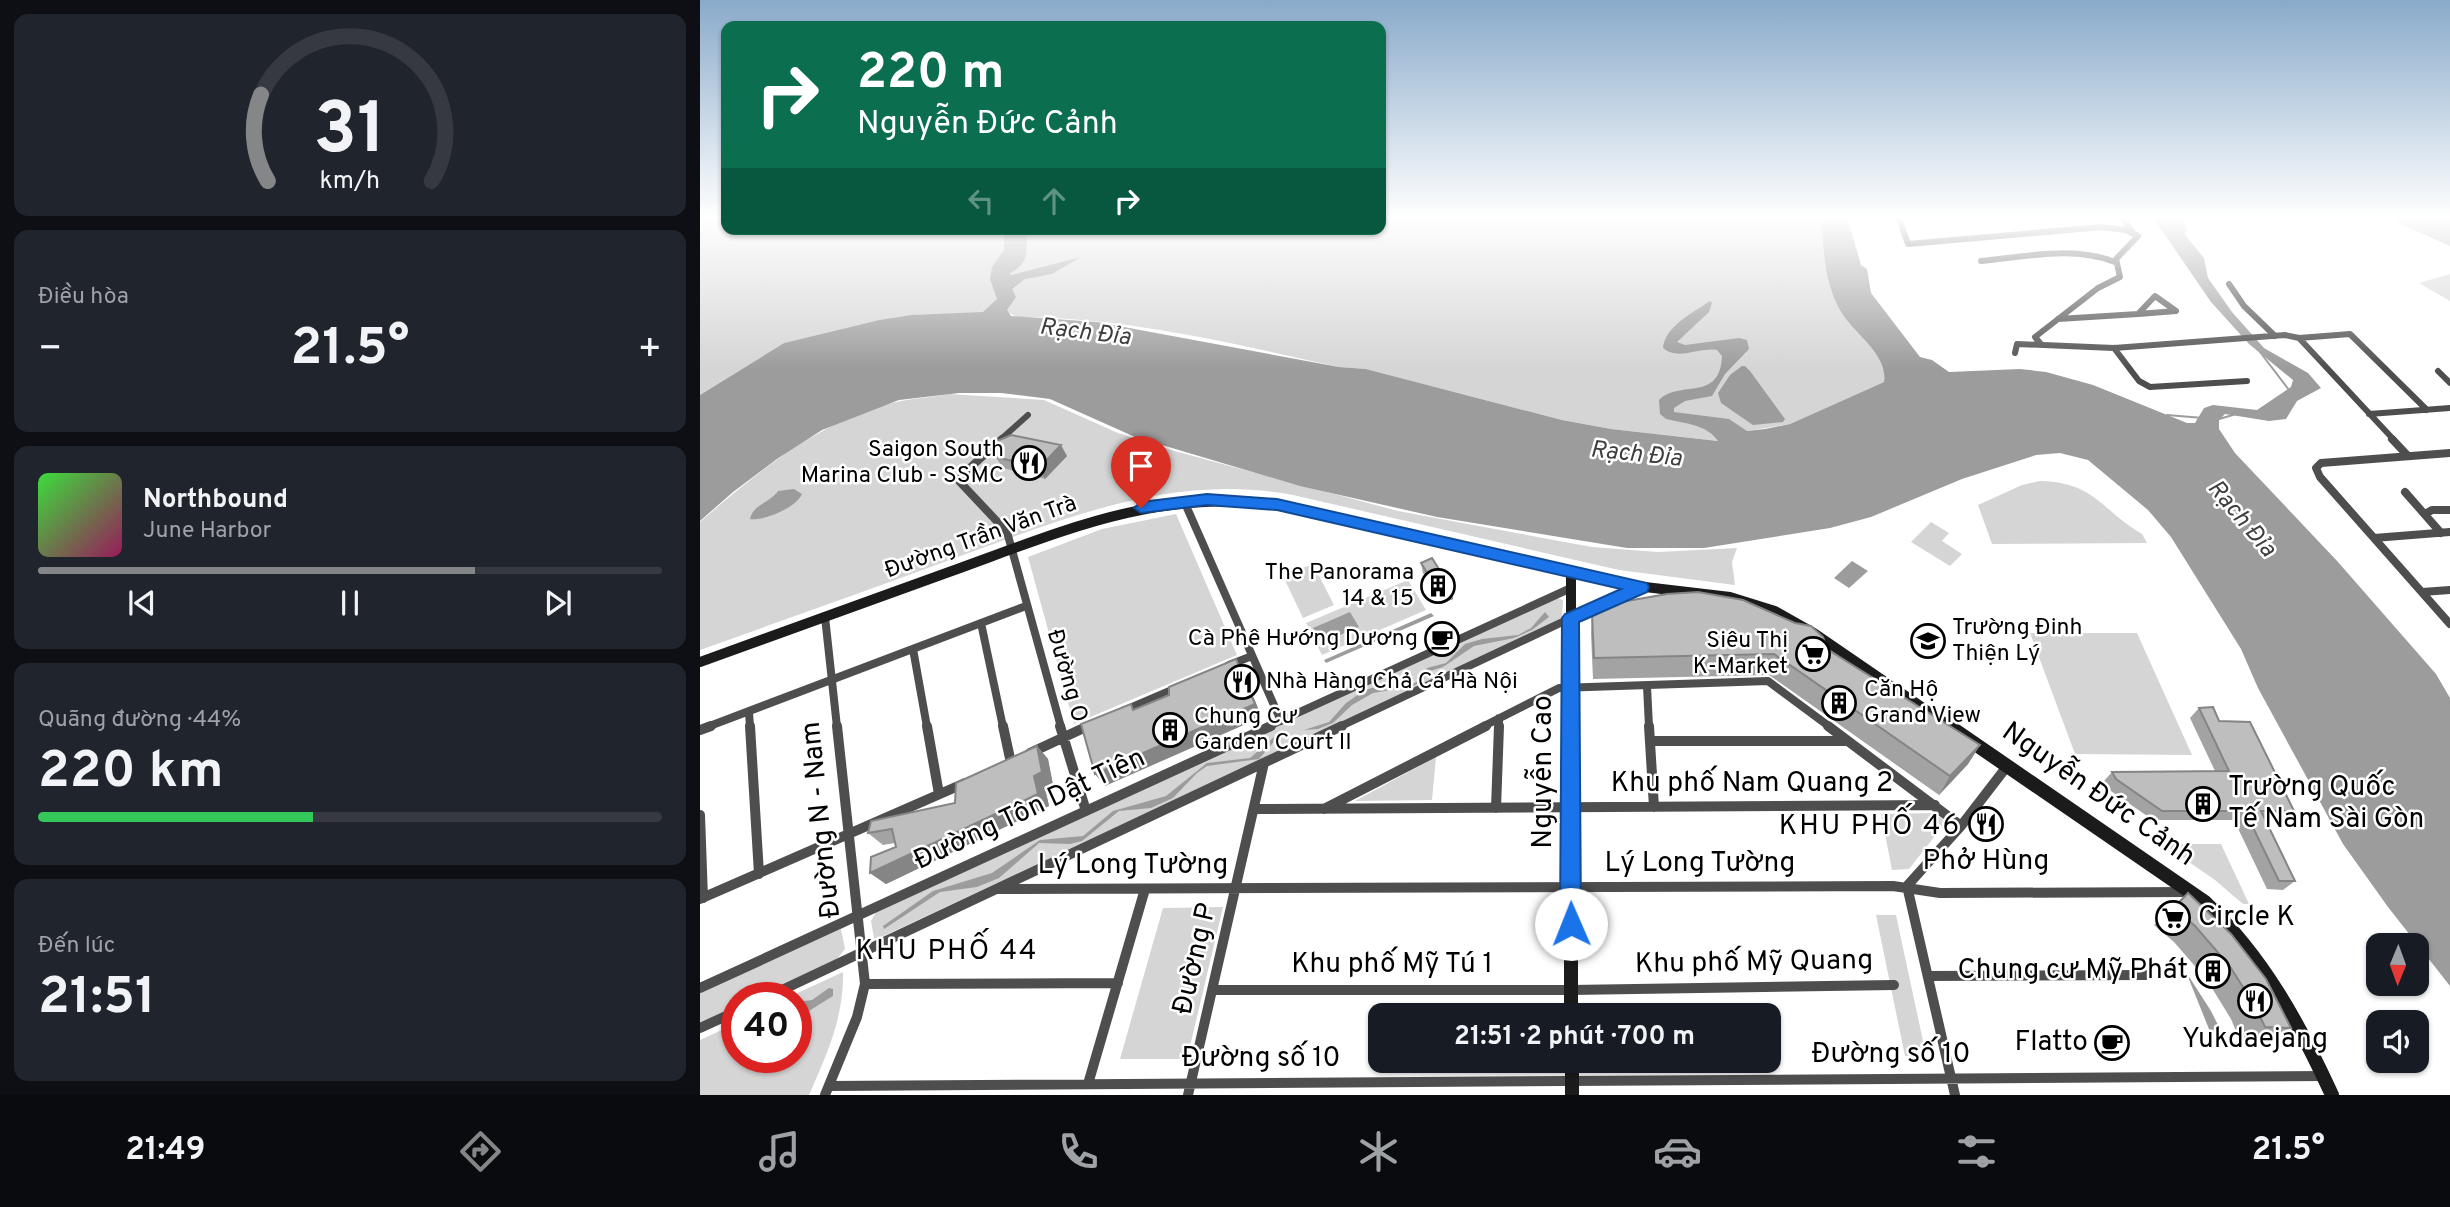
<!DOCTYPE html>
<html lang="vi">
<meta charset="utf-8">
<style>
body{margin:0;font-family:Overpass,sans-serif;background:#20242c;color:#f1f3f6;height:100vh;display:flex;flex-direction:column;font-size:26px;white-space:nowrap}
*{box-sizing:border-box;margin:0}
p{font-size:23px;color:#9ea1a6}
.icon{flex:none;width:38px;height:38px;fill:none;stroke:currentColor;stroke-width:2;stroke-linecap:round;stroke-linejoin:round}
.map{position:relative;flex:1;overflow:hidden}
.panel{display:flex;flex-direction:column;gap:14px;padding:14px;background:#0d0f14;width:700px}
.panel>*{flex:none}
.top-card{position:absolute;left:21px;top:21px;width:665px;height:214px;border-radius:14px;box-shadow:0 2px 5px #0004;background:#0b6e4f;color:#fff;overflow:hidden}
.needle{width:46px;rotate:181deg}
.controls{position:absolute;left:1666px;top:933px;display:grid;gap:14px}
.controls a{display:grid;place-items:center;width:63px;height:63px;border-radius:14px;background:#171b24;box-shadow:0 2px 5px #0004;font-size:35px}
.speed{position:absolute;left:21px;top:982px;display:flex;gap:14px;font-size:35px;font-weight:700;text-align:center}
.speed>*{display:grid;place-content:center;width:91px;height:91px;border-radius:50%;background:#171b24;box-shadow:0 2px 5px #0004;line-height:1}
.speed .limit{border:10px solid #d22;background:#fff;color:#111}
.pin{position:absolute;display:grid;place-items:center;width:60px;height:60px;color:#fff;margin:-72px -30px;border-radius:50% 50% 50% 0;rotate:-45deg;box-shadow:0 0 7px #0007}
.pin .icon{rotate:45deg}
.me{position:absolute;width:77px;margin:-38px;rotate:359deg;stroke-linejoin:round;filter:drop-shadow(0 0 5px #0008)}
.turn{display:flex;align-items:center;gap:24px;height:147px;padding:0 21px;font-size:32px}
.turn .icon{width:91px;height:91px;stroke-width:2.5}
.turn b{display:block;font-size:49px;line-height:60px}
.lanes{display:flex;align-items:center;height:66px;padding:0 21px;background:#0003;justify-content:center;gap:35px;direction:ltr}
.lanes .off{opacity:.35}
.big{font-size:52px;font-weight:700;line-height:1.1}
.panel .tile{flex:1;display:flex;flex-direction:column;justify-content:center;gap:10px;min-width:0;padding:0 24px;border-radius:14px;background:#20242c}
.panel .dial{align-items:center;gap:0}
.dial svg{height:182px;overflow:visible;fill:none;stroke:#363941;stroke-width:7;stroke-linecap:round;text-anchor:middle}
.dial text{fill:#f1f3f6;stroke:none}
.song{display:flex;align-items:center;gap:21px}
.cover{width:84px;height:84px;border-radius:10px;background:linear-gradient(135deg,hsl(120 70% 55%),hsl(330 70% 35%))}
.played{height:7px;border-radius:4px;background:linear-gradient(90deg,#858687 70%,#363941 70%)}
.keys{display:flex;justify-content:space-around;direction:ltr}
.heat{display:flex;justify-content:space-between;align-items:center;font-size:38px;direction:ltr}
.charge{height:10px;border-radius:5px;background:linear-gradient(90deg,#34c759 44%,#363941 0)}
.trip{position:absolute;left:668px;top:1003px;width:413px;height:70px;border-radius:14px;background:#171b24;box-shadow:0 2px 5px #0004;font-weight:700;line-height:70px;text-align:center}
.tabs{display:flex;height:112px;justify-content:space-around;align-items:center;background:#090b0e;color:#9ea1a6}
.tabs .icon{width:49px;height:49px}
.tabs .current{color:#858687}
.tabs b{font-size:32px;color:#f1f3f6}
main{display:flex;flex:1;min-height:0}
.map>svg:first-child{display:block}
.green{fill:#d5d5d5}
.water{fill:#9c9c9c}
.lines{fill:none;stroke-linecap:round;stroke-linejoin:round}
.stream{stroke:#9c9c9c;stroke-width:2}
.street-far2{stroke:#4e4e4e;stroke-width:6}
.street-far1{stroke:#4e4e4e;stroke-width:8}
.street{stroke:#4e4e4e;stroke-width:10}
.secondary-far1{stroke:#1b1b1b;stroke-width:10}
.secondary{stroke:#1b1b1b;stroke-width:14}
.wall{fill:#a3a3a3}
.shaded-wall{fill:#858585}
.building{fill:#bebebe;stroke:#858585;stroke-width:2}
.route{fill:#1a73e8;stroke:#114b97;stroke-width:2}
.labels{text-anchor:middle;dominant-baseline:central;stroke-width:5;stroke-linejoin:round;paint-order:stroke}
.poi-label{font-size:23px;fill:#000;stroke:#fff;text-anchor:end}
.street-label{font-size:23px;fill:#000;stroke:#fff}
.water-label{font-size:24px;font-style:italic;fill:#3d3d3d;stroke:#fff}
.near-street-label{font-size:28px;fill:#000;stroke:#fff}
.near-poi-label{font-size:28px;fill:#000;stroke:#fff;text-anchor:start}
.near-neighbourhood-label{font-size:28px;letter-spacing:2px;fill:#000;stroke:#fff}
</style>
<main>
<section class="panel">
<div class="tile dial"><svg viewBox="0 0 100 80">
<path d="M14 69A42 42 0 1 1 86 69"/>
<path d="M14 69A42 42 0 0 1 11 31" stroke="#858687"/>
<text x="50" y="56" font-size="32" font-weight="700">31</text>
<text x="50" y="72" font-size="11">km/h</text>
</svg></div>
<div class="tile"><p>Điều hòa</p>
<div class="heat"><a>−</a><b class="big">21.5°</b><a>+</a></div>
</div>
<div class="tile">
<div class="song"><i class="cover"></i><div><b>Northbound</b><p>June Harbor</p></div></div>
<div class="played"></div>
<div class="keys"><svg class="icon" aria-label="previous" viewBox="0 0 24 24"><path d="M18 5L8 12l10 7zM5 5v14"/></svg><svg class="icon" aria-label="pause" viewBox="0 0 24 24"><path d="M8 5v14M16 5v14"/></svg><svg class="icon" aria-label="next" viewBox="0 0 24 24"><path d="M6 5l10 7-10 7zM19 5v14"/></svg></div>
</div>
<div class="tile"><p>Quãng đường · 44%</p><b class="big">220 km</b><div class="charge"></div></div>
<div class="tile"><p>Đến lúc</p><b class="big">21:51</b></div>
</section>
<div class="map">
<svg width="1750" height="1095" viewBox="0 0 1750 1095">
<rect width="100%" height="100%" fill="#fff"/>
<!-- green -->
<path class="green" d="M0,216H26V229H681V216H1121C1124,251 1123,285 1143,315C1157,336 1189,355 1184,382L1090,424L1047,431L1019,441L911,429L862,420L666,369L639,367C535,344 425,317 317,317L307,312L283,313L211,315L179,320L84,343L0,395Z
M1750,274V301L1719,283Z
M249,394L344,400L418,433L478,452L698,511L892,547L958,552L1037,548L1032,562L1035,585L919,570L593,495C470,472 358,521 244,562C163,592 81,621 0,650V522C59,471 122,418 201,401C217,398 233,397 249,394Z
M1340,481C1395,482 1402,511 1442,534L1447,543L1292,544L1278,505L1322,485Z
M476,514L537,655L374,724L328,557L402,529Z
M1231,522L1249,533L1242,541L1262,554L1250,566L1211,542Z
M613,564L634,605L603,618L583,576Z
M708,580L726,610L622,655L606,623Z
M857,598L863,600L862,617L860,620L177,939L174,938L171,921L176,912Z
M1330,633H1437L1492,755L1375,754Z
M736,757L732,800L655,801Z
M1234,813L1246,822L1209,869L1192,870L1181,814Z
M1463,844H1521L1549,904H1543L1515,880Z
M523,907L487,1059H420L463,908Z
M1176,915H1196L1226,1055L1205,1056Z
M141,929L145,949L137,959L55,997L37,998V1006L0,1023V991Z
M143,972C144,1017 127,1054 109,1095H0V1040L37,1023V1057H96V998L89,997Z"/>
<!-- water -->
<path class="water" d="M1121,216H1147L1161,265L1167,269L1171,293L1220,357L1232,360L1249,372L1320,369L1346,372L1393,385L1487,423H1495L1504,408L1513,405L1557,410L1591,387L1593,380L1549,344L1511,302L1452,216H1479L1487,227L1485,235L1504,258L1508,278L1532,312L1564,348L1608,373L1621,388L1597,401L1586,419L1569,421L1525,414L1519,420V429L1535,453L1638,562L1736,674L1750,698V986L1688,907L1643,844L1558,688L1541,649L1471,537L1448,510L1388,460L1360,453L1336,455L1262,479L1171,517L1130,528L1004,548H927L737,517L600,486L435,437L350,399L301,393H259L199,400L122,430L77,459L33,492L0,521V395L84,343L179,320L211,315L283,312L297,299L290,279L292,267L304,250V229H328C324,249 333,261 309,274L311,275L381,257L352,274L325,279L312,289L316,297L307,310L311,316L397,322L639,367L666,369L862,420L911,429L1018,441C1008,425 984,423 966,419L960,414L959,400C980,379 1020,403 1022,356L1017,350C998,347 979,361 963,348C965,326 993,313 1010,301L1012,303L1009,312L977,342L985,345L1039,338L1047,340L1049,349L1025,374L1012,396L985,401L974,408V412L1029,419L1047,431L1065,429L1090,424L1184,382C1188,355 1157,336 1143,315C1123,284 1124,251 1121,216Z
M1042,366H1045L1050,371L1085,419L1083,422L1053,425L1021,403L1018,393L1030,375Z
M94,489L102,494C96,508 64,521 50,519C53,504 70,503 78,491Z
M1152,561L1168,571L1149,588L1134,578Z
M650,612L659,627L621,643L613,628Z
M845,612L849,617L832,630L814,638L774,646L743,667L730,671L724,679L714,686L673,693L652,705L633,723L618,729L604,730L629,722L646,703L665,690L682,685H711L718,681L727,668L746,663L765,644L782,639L818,635L831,628Z
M731,613L734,616L626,663L624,660Z
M574,737L577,738L559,759L507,766L497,773L473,798L451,808L419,811L382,841L370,844L339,843L299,878L277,887L240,892L184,929L183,926L233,891L292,873L340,840L383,836L413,811L466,796L507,763L550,758Z
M1486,972L1511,1011L1525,1039H1513Z
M129,988L133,989V996L96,1019V1002L112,1000Z"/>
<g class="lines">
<!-- stream -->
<path class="stream" d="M1560,352L1589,390
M1467,415L1503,418
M1516,420L1536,414"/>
<!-- street-far2 -->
<path class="street-far2" d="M1198,216L1208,244L1402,227L1426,230L1438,236L1416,259L1420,277L1398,288L1335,337L1340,343
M1421,216L1433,233
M1281,261C1325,257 1373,245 1415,262
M1529,284L1544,306L1575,336
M1455,296L1476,311L1438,314Z
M1358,319L1438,314
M1599,338L1694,440
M1414,348L1439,381L1450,387L1547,381
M1315,353L1317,344L1414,348L1585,335L1599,338L1650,334L1727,410
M1738,371L1750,383
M1669,414L1750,408
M300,440L328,415"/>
<!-- street-far1 -->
<path class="street-far1" d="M302,439L263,474L259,481L307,532L361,727
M1692,439L1708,456
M1750,453L1621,463L1616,468L1620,477L1750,624
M1705,492L1741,533
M484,501L581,721
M1725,514L1732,510H1750
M1674,538L1750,532
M1722,592L1750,590
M125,617L137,727
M281,623L303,727
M213,649L227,727
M529,665L552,656
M947,686L949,727
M423,711L479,687
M49,712L50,727
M7,727L326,606
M385,727L392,724
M567,727L871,588
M639,727L871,618
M782,727L859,688L1068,681L1130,727
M799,727V718"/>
<!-- street -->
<path class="street" d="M50,726L59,874
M227,726L239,794
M303,726L311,763
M360,726L386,811
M949,726L954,807
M1128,726L1261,826
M0,730L11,726
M950,741H1145
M330,753L388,726
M796,808L799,726
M554,809L1235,805
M624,809L786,726
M0,815L3,898
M1207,886L1255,1095
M1207,886L1261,826L1308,765
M297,889L1193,886L1240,893L1487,892
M0,899L265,783
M1228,976L1446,975
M165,984L418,983
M0,988L571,726
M512,990H871L1194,985
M65,998L642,726
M0,1028L37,1011
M388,1084L445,889
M129,1086L1624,1076
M125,1095L157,1017L165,984L137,726
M488,1095L564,763"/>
<!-- secondary-far1 -->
<path class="secondary-far1" d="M871,571V727
M871,618L941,587
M0,662C83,632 166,602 249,572C363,531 452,490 577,504L928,585L1030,597L1075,611L1114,633L1251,727"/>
<!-- secondary -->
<path class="secondary" d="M871,726V1015
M1249,726L1505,902C1563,957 1599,1023 1632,1095
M872,1060V1095"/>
</g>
<!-- wall -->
<path class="wall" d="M1701,216H1750V246L1696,222Z
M291,450L367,456L345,479L303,468Z
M721,563L751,588L753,599L741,604L723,573Z
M892,613L1127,649L1280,745L1268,764L1239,795L1069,675L893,679L891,634Z
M1499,708L1519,721L1594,811L1582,820H1565L1595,881L1583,890L1567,889L1534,820H1453L1408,789L1404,781L1412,772L1515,771L1490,718Z
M337,746L348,759L353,785L345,788L349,806L186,884L170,873L196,847L195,843L183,845L168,833L255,803Z
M1488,893L1591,1028L1566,1041H1540L1531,1019L1507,980L1474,942L1454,925L1468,910Z"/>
<!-- shaded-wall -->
<path class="shaded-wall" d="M361,445L367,456L345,479L339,468Z
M751,588L753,599L741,604L740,593Z
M543,673L562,717L405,786L395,774Z
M1280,745L1268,764L1239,795L1250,776Z
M337,746L348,759L353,785L345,788L349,806L186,884L170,873L334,776Z"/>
<!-- building -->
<path class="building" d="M311,435L361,445L339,468L297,457L291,450L297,441Z
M732,558L751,588L740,593L721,563Z
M998,592L1043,600L1095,623L1111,626L1123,637L1127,649L1280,745L1250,776L1074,654L894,658L892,613L910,604L967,594Z
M536,659L555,704L395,774L381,724L431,704L433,710L469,695V687Z
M1513,707L1519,721L1550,722L1594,811H1561L1595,881H1579L1545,811H1462L1416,779L1412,772L1529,771L1499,708Z
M337,746L342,772L334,776L338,794L170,873L171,857L196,847L192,829L168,833L171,821L255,803L256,783Z
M1488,893L1531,934L1566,979L1591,1028L1565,1027L1555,1006L1529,965L1495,926L1474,908Z"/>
<!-- sky -->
<linearGradient id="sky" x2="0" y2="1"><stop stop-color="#89aaca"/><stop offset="0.59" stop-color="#fff"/><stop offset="1" stop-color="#fff" stop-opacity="0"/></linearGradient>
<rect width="1750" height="369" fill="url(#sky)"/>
<!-- route -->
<path class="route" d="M507,494L577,499L947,583L949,587L947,592L879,622L881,924L878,931L871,934L863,931L860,924L862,618L865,614L921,589L577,510L507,505L441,513L434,508L441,502Z"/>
<!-- icons -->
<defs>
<g id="restaurant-ring" transform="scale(1.75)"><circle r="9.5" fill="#fff" stroke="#000" stroke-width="1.5"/><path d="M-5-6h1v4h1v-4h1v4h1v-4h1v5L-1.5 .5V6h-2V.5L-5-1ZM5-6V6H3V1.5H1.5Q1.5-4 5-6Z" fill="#000"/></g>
<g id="building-ring" transform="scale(1.75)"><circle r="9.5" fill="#fff" stroke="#000" stroke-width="1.5"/><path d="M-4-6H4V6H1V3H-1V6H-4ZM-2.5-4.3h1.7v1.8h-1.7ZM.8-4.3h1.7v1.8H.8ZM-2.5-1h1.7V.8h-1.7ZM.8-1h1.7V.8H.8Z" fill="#000"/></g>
<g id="cafe-ring" transform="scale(1.75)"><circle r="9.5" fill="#fff" stroke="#000" stroke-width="1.5"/><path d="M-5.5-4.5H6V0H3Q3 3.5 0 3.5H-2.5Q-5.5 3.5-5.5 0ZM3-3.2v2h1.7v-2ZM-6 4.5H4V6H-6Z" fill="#000"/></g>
<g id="school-ring" transform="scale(1.75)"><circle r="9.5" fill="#fff" stroke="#000" stroke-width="1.5"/><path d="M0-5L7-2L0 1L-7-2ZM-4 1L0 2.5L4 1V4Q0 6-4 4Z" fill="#000"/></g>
<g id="supermarket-ring" transform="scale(1.75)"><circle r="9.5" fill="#fff" stroke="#000" stroke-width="1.5"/><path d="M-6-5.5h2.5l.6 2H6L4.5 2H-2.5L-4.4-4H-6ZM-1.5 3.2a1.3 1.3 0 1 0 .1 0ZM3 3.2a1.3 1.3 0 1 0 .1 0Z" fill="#000"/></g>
</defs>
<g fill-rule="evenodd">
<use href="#restaurant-ring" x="329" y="463"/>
<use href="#building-ring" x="738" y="586"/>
<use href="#cafe-ring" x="742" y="639"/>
<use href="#school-ring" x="1228" y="641"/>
<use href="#supermarket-ring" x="1113" y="654"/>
<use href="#restaurant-ring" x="542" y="682"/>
<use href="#building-ring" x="1139" y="703"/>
<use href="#building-ring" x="470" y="730"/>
<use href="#building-ring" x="1503" y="804"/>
<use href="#restaurant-ring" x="1286" y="824"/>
<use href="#supermarket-ring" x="1473" y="918"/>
<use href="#building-ring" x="1513" y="971"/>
<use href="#restaurant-ring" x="1555" y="1001"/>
<use href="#cafe-ring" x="1412" y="1043"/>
</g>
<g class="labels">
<!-- poi labels -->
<g class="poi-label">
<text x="304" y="450">Saigon South<tspan x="304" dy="26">Marina Club - SSMC</tspan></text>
<text x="714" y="573">The Panorama<tspan x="714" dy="26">14 &amp; 15</tspan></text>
<text x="1252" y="628" text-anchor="start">Trường Đinh<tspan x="1252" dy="26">Thiện Lý</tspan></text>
<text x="718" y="639">Cà Phê Hướng Dương</text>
<text x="1088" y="641">Siêu Thị<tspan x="1088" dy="26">K-Market</tspan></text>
<text x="566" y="682" text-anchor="start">Nhà Hàng Chả Cá Hà Nội</text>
<text x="1164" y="690" text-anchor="start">Căn Hộ<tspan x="1164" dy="26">Grand View</tspan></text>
<text x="494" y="717" text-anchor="start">Chung Cư<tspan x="494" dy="26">Garden Court II</tspan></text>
</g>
<!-- street labels -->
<g class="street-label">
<text transform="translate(281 538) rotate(-20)">Đường Trần Văn Trà</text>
<text transform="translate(366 676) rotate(74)">Đường O</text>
</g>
<!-- water labels -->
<g class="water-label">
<text transform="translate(385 333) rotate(7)">Rạch Đỉa</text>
<text transform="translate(936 455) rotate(6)">Rạch Đỉa</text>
<text transform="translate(1541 519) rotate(50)">Rạch Đỉa</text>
</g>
<!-- near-street labels -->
<g class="near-street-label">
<text transform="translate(844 772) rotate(-90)">Nguyễn Cao</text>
<text x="1052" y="784">Khu phố Nam Quang 2</text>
<text transform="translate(1398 795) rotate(35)">Nguyễn Đức Cảnh</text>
<text transform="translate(330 810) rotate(-25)">Đường Tôn Dật Tiên</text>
<text transform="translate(122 820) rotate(-96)">Đường N - Nam</text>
<text x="1000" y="864">Lý Long Tường</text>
<text x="433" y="866">Lý Long Tường</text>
<text transform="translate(496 959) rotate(-77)">Đường P</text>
<text transform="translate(1054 963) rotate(-1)">Khu phố Mỹ Quang</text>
<text x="692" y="965">Khu phố Mỹ Tú 1</text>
<text x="1191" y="1055">Đường số 10</text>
<text x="561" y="1059">Đường số 10</text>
</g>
<!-- near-poi labels -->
<g class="near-poi-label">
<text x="1528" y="788">Trường Quốc<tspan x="1528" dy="32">Tế Nam Sài Gòn</tspan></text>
<text x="1286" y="862" text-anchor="middle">Phở Hùng</text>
<text x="1498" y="918">Circle K</text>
<text x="1488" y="971" text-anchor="end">Chung cư Mỹ Phát</text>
<text x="1555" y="1040" text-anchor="middle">Yukdaejang</text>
<text x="1388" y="1043" text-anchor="end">Flatto</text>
</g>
<!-- near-neighbourhood labels -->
<g class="near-neighbourhood-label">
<text x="1170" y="827">KHU PHỐ 46</text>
<text x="247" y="952">KHU PHỐ 44</text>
</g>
</g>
</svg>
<div class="controls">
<a><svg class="needle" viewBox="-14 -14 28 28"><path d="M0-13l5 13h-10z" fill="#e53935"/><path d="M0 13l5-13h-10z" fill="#9ea1a6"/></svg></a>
<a><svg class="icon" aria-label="sound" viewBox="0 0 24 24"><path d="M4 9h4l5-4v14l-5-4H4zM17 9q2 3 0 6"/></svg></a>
</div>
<div class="speed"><div class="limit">40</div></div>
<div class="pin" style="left:441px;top:508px;background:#d93025"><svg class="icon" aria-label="arrive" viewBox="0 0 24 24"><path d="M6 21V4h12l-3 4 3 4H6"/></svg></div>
<svg class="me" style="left:871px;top:924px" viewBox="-20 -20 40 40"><circle r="19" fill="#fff"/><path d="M0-13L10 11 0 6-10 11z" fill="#1a73e8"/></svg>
<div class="trip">21:51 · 2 phút · 700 m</div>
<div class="top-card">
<div class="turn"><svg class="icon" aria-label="right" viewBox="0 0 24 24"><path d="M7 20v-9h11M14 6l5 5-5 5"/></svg><div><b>220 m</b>Nguyễn Đức Cảnh</div></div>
<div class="lanes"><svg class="icon off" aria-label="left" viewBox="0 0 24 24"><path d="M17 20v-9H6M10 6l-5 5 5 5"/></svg><svg class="icon off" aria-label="ahead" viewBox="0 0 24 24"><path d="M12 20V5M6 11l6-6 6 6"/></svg><svg class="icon" aria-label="right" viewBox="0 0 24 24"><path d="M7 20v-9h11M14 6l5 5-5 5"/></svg></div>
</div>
</div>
</main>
<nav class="tabs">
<b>21:49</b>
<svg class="icon current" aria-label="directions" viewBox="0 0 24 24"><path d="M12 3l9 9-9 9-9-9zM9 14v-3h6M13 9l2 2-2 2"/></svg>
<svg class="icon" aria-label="music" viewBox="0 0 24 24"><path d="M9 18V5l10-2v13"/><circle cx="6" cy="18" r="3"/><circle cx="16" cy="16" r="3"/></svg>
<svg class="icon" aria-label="phone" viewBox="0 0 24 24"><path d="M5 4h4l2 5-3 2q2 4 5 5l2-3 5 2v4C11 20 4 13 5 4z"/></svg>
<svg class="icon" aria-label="climate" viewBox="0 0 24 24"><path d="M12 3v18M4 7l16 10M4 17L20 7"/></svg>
<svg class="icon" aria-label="car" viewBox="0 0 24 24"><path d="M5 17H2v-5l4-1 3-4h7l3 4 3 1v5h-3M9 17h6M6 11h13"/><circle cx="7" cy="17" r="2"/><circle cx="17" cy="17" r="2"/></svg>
<svg class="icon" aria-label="filters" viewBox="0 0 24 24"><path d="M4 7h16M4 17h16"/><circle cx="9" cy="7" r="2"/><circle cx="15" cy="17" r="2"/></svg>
<b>21.5°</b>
</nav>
